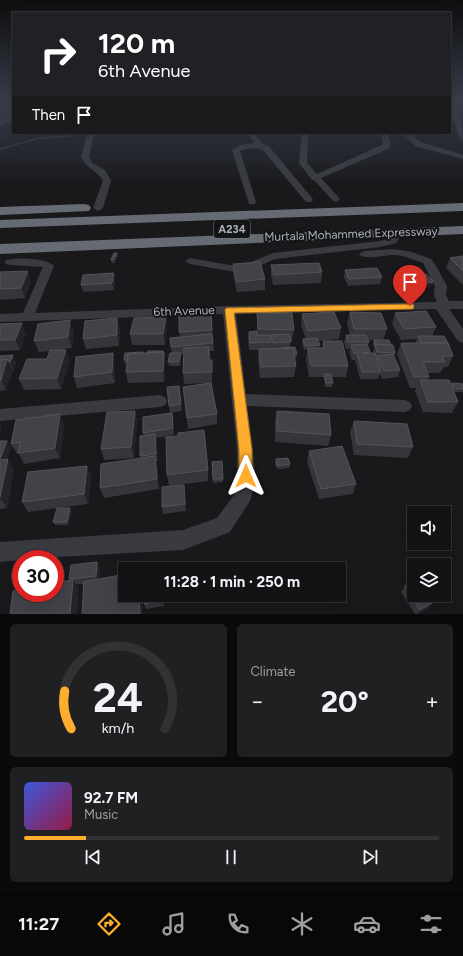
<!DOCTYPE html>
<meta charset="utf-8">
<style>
body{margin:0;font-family:Figtree,sans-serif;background:#202022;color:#f1f3f6;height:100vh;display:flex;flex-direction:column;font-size:15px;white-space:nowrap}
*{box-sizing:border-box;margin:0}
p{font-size:13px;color:#9d9ea0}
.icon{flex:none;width:22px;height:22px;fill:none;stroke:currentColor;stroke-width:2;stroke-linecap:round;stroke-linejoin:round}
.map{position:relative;height:614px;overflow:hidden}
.sheet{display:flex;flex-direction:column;gap:10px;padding:10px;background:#0a0a0c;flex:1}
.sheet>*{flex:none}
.banner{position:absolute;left:12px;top:12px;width:439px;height:122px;border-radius:0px;box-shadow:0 4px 16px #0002,0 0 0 1px #323234;background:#202124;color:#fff;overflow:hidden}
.buttons{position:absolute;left:407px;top:506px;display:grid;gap:8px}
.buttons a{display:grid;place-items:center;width:44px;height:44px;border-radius:0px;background:#131315;box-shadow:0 4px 16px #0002,0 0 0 1px #323234;font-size:20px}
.speed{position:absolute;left:12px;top:550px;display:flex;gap:8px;font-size:20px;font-weight:700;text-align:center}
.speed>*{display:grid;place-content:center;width:52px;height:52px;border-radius:50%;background:#131315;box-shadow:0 4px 16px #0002,0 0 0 1px #323234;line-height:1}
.speed .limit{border:6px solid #d22;background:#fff;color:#111}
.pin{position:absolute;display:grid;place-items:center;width:34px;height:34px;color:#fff;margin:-41px -17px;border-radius:50% 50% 50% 0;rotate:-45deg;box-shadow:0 0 4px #0007}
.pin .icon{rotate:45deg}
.me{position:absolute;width:44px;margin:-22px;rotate:0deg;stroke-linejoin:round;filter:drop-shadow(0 0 3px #0008)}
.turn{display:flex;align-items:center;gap:14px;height:84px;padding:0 20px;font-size:18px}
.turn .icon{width:52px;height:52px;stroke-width:2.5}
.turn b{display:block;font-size:28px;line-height:34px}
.then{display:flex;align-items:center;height:38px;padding:0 20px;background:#0003;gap:8px;font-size:15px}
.big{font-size:30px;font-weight:700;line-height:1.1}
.sheet .widget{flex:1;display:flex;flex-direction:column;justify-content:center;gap:6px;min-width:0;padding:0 14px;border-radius:6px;background:#202022}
.sheet .dial{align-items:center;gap:0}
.dial svg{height:104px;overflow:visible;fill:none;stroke:#323234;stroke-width:7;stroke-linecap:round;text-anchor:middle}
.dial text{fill:#f1f3f6;stroke:none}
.song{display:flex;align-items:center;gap:12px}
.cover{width:48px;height:48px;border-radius:6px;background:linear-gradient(135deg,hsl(230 70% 55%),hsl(340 70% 35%))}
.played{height:4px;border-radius:2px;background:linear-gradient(90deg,#ffad2e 15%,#323234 15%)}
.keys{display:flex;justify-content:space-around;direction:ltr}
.heat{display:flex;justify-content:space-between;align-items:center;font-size:22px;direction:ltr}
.sheet .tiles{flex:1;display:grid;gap:10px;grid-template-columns:1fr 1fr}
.widget:last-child{grid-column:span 2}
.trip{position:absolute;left:118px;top:562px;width:228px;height:40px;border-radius:0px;background:#131315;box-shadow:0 4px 16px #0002,0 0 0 1px #323234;font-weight:700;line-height:40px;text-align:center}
.menu{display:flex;height:64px;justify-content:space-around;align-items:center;background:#080808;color:#9d9ea0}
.menu .icon{width:28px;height:28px}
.menu .current{color:#ffad2e}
.menu b{font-size:18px;color:#f1f3f6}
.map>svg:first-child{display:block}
.built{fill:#252529}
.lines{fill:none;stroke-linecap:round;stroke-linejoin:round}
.stream{stroke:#2d3a42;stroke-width:1.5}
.minor{fill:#3a3b41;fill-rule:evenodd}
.highway{fill:#656a73;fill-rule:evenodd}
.wall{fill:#35353a}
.shaded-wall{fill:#242428}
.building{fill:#414348;stroke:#52545a}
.route{fill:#ffad2e;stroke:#a6701e}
.labels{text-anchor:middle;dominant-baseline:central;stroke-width:4;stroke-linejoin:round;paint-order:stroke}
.shield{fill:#141417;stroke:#7d828a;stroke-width:1}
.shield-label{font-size:11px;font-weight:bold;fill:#aab1bc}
.street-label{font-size:12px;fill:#aab1bc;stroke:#141417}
</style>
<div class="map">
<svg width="463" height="614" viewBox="0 0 463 614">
<rect width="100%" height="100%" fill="#19191c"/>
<!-- built -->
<path class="built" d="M13,100V121L0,125V101Z"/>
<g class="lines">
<!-- stream -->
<path class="stream" d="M0,149L39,138L70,136"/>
<!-- minor -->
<path class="minor" d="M0,100H7L0,102Z
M450,102C462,109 463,129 463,141L460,139L450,108Z
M13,108V112L0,113V109Z
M13,117V121L0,125V121Z
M90,133H96L93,138L89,157L92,163L105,170L111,181L103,208L98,211L93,208L103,181C96,169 88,170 81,157L86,138Z
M247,133H254L263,144L268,145L312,198L313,200L312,202H306L262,149L250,148L240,151L256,202L255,204H249L232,150L240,145L255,143Z
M302,133H308L307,163L317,174L382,145L383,144L381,133H387L391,144L388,149L321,178L340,199L336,202L333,201L314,180H312L299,163Z
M403,133H410L421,142L463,155V159L415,146Z
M397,230L402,233L396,243L380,247L275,259L250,270L235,272L190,264L185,261L190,258L235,266L244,265L273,253L380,241L388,239L394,231Z
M394,249L412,252L431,259L435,264L447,286L446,295L449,301H463V309H449L463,329V343L458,341L436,309L236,314L246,394L405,400L410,402L412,406L410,410L405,412L247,406L253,450L255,476L251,498L248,504L230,532L183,550L21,559V560L0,562V542L183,530L217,518L234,495L237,476V450L223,314L0,322V314L23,313L43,267L10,265L6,264L5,262L6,260C17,257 47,258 54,266L35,313L229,306L437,302L434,295L435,286L423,263C414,260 406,256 396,255C387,254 364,261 359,254L364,251Z
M160,395L165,397L167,401L165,405L160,407L0,421V409Z"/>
<!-- highway -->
<path class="highway" d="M463,203V211L0,228V220Z
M84,204L89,205L91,208L89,211L0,215V207Z
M463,226V234L0,254V244Z"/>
</g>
<!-- wall -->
<path class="wall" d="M117,253L118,256L115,263H112L111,260Z
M463,256V285L446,268L450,258Z
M233,264L265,279V290L237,292L233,275Z
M271,265L322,272L321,283L273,285L271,275Z
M345,270L382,277L380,284L348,286L344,277Z
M0,272L31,281L25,298L0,300Z
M419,275L432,286L426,287L418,279Z
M115,280L114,290L83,292L81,285Z
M350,312L387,329L383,340H368L369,342L368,346L370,352V353H373L374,348L373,344L374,340L391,345L395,353L394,357L400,370L398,377L382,379L380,374L378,379H360L355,360H352L349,352L350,349H346L344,342L346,335H350L347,323Z
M257,313L294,330L292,341H290V347L297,354L296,358H294L296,366L294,377L260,378L258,359L259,350H249L248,339L249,332L257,335Z
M395,313L436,327L432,336L449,345L453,356L448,367H444L440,373H427L429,377L428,380L451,386L452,383L463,384V392H454L458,402L452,413L423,412L415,391L416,388H410L397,354L401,343H415L417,339L401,340L392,324Z
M211,314L214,351H210V360L212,371V383H211L217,414V424L188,429L183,387L206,383L184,384L183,373L184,354H181V357L180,366H169L168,362L172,353L171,347L180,337L179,332Z
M302,314L341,328L339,339L318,341L320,345L319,348H322L323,341L348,366L346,377H331L333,383L332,387H325L324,377H309L306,359L307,350H304L302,343L303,339H306L301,325Z
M0,324L26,334L20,350L0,351Z
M167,328L165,345H132L130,334Z
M120,329L119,346L86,349L83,339Z
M74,331L72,348L59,350L70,360L61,389L24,390L19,379L47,359L50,351L39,352L34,341Z
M164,352L165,363L164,382L128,383L126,372L127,364H125L124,360L143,353Z
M13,355L16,363L14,370H12L6,390L0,391V356Z
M115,364V383L77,388L74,377Z
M179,386L182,411L170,413L169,406Z
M135,411L137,421L134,458L104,460L101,449Z
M277,411L331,435L328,446L275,442V421Z
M172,413L174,435L156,438L158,461H156L157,466L159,489L104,498L100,488L141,458L140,456L144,436L143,433Z
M354,421L413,447L408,458L354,455L350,432Z
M64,425L60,458L24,464L19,454H17L11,444Z
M0,441H7L11,448L7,459L14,469L7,508L0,509Z
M309,451L356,484L353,494L319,499L307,462Z
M276,459L290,464L289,468L277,469L275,463Z
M222,461L223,482L213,483L212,462Z
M208,470V481L169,486L167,475Z
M91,476L88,504L28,512L22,502Z
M184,485L186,511L163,514L162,507Z
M72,511L68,525H55L53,522Z
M97,562L100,568L99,579L142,595L143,614H82L83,584H76L78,588L77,614H10L70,580L69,579Z
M405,586L430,607L418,614H415L401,592Z
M144,595H164V606L146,609L144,604Z"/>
<!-- shaded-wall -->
<path class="shaded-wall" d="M117,253L118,256L115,263L114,260Z
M28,271L31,281L25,298L21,288Z
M114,273L115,280L114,290L112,283Z
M434,282L432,286L426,287L427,283Z
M166,317L167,328L165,345L163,334Z
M117,318L120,329L119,346L117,335Z
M70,320L74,331L72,348L68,337Z
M22,323L26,334L20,350L15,340Z
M66,350L70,360L61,389L57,378Z
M164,352L165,363L164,382L163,371Z
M113,353L115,364V383L112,372Z
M181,353V357L180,366L179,362Z
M13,355L16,363L14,370L10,362Z
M7,359L13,370L6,390L1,380Z
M135,411L137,421L134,458L131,447Z
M60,414L64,425L60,458L55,448Z
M0,425L2,428L0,437Z
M155,434L157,441L158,461L156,454Z
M7,441L11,448L4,467L0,461V459Z
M155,456L157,466L159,489L157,479Z
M8,459L14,469L7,508L0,498Z
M87,466L91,476L88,504L84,494Z
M184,485L185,492L186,511L185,504Z
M70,508L72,511L68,525L67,522Z
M97,562L100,568L99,582L96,576Z
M73,580L78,588L77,614H70Z
M139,595H142L143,614H140Z
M162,595H164V606L163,600Z
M435,601L430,607L417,614L420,610Z"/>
<!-- building -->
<path class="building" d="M114,253H117L114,260H111Z
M463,256V271L450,258Z
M260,262L265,279L237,282L233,264Z
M319,263L322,272L274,275L271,265Z
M377,268L382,277L349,279L345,270Z
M28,271L21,288L0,289V272Z
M114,273L112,283L81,285L83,275Z
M426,274L434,282L427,283L419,275Z
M426,311L436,327L404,329L395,313Z
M334,312L341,328L308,331L302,314Z
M350,312L381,313L387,329H354Z
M257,313H292L294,330L258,329Z
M211,314L212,330L179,332V316Z
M166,317L163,334H130L134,318Z
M117,318V335L83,339L85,321Z
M70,320L68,337L34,341L38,324Z
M22,323L15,340H0V324Z
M257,331V335H270L271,342L250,343L249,332Z
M212,334L213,343L171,347L170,338Z
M289,334L291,342L273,343L271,335Z
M346,335H366L369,342H348Z
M418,336H444L449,345H448V343H421Z
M317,338L320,345L305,346L303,339Z
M374,340H389L391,345L375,344V345Z
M323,341H342L348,366H311L308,348H325Z
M401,343H448L453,356H442L445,362H423L429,377H414Z
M367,344L370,352L362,353H375L381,372H362L357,353H354L351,345Z
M375,344L393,345L395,353L377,352Z
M209,347V360H212V372L183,373L184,348Z
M295,347L297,354H294L293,348H282Z
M293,348L296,366L261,367L259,349Z
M50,350H66L57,378L19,379L27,359H47Z
M148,351H163V352L147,353Z
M143,352V353L128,354V360H124L125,353Z
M164,352L163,371L126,372L128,354Z
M113,353L112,372L74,377L76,357Z
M170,353H181L179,362H168Z
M393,354L400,370L384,371L377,356Z
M13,355L10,362H9L7,359L0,360V356Z
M7,359L1,380H0V360Z
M324,374H331L333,383H326Z
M420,380H449L458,402H428Z
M211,383L217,414L187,418L183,387Z
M452,383L463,384V389L454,388Z
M179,386L181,404L169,406L167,387Z
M135,411L131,447L101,449L107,412Z
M277,411L329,414L331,435L277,431Z
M172,413L173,428L143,433V417Z
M60,414L55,448L18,453L20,442L11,444L16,420Z
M354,421L407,424L413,447L357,444Z
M204,430L208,470L167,475L166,437L178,436V433Z
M155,434L156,454L140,456V436Z
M0,441H7L0,459Z
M342,446L356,484L321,489L309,451Z
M155,456L157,479L100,488L101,464Z
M288,458L290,464L277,466L276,459Z
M8,459L0,497V460Z
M222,461L223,479H213L212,462Z
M87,466L84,494L22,502L28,472Z
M184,485L185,504L162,507V487Z
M57,508H70L67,522H53Z
M97,562L96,576L69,579L71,565Z
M161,565V569H144V568Z
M125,574V595H139L140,614H82L84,582Z
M73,580L70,614H10L13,591L21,589V593H55V583Z
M414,581V595H431L435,601L420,610L405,586Z
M144,595H162L163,600L144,604Z"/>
<!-- sky -->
<linearGradient id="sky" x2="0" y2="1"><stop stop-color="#0e0e0f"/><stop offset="0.54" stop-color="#383e4b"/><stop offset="1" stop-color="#383e4b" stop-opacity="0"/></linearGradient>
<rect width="463" height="186" fill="url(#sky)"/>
<!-- route -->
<path class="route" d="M410,304H413L414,306L413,309L234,313L252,450V476L250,480L246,482L241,480L239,476V450L225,310L226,308Z"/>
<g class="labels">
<!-- shield labels -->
<rect class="shield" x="214" y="220" width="36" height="18" rx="3"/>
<g class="shield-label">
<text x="232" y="229">A234</text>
</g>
<!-- street labels -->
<g class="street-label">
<text transform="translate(351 234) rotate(-2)">Murtala Mohammed Expressway</text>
<text transform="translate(184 311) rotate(-2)">6th Avenue</text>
</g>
</g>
</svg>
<div class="buttons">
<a><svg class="icon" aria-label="sound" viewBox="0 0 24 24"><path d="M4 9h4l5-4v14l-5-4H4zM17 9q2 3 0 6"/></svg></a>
<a><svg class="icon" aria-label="layers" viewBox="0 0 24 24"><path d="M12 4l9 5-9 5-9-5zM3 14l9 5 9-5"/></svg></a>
</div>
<div class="speed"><div class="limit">30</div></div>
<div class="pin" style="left:410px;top:306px;background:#d93025"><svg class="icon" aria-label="arrive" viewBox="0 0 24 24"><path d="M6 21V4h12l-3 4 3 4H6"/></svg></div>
<svg class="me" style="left:246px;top:476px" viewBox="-20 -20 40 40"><path d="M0-17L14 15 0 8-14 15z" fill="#ffad2e" stroke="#fff" stroke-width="4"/></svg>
<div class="trip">11:28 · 1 min · 250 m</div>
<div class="banner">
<div class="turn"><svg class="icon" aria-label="right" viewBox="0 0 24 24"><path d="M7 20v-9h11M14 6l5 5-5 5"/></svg><div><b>120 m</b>6th Avenue</div></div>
<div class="then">Then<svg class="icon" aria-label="arrive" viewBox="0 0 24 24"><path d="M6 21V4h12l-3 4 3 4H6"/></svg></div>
</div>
</div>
<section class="sheet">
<div class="tiles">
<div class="widget dial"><svg viewBox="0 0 100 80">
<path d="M14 69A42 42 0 1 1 86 69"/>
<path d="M14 69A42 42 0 0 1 9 40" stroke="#ffad2e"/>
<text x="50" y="56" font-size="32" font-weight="700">24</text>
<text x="50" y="72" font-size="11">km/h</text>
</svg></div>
<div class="widget"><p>Climate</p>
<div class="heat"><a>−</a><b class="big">20°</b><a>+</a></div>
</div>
<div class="widget">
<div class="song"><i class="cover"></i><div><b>92.7 FM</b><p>Music</p></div></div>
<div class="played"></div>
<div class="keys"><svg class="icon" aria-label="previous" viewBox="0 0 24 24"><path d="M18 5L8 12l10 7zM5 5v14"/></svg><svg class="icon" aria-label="pause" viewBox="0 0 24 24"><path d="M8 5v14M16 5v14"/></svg><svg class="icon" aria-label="next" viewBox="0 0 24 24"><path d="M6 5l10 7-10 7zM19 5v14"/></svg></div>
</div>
</div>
</section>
<nav class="menu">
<b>11:27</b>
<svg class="icon current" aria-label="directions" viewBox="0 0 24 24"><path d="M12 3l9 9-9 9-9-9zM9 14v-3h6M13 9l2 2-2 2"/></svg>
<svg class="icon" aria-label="music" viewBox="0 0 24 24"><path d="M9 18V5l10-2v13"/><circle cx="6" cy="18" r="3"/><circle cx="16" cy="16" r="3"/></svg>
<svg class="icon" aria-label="phone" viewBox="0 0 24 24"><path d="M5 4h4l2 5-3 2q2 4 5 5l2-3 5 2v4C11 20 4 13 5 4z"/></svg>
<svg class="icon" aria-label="climate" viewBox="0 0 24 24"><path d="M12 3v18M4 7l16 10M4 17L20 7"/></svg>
<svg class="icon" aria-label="car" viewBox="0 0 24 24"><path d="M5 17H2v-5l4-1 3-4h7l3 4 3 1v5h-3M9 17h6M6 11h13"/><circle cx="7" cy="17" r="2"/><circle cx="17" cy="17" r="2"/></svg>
<svg class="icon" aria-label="filters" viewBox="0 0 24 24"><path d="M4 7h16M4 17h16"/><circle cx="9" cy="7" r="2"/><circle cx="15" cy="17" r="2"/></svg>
</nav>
